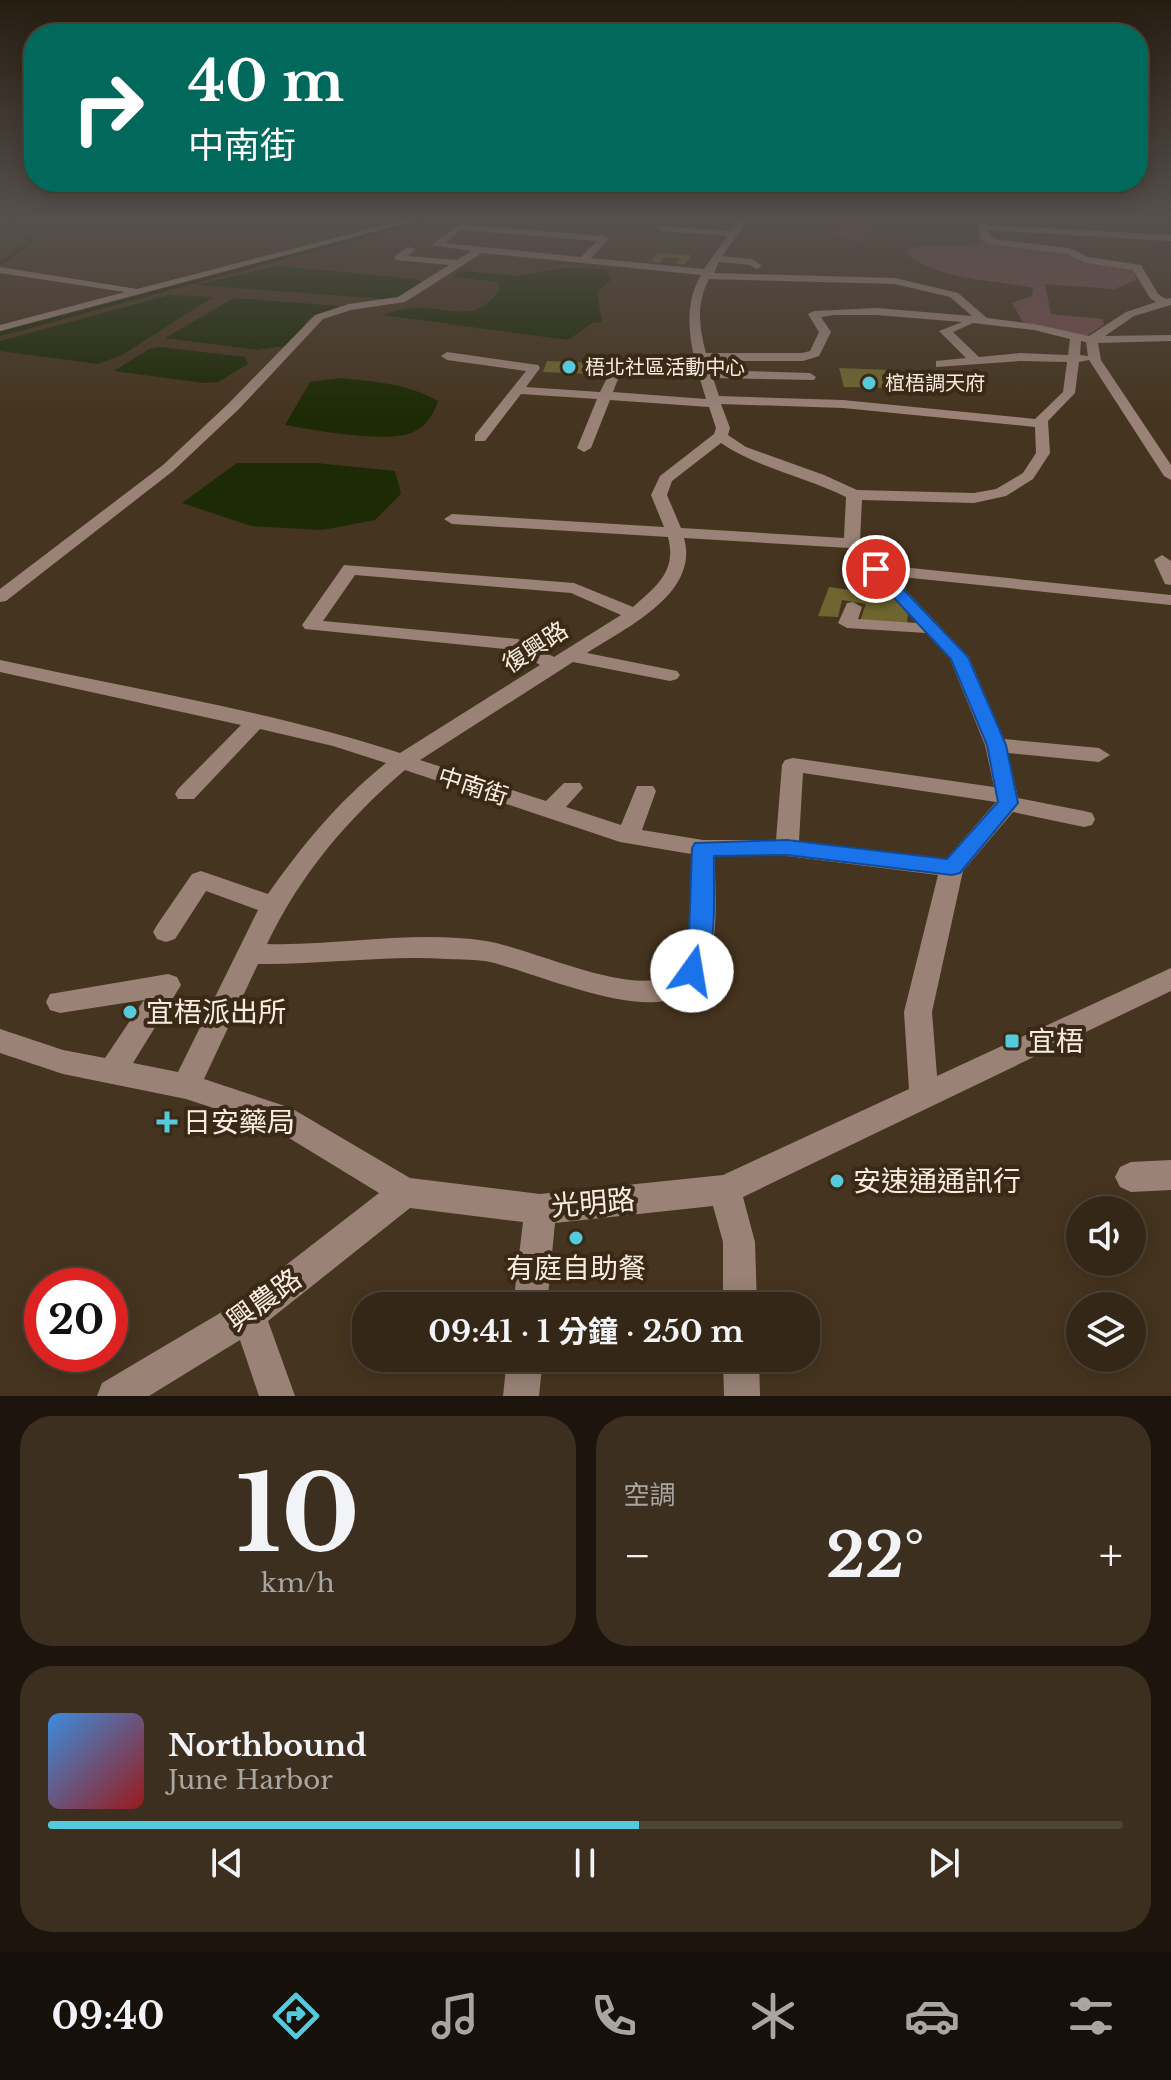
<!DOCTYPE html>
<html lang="zh-TW">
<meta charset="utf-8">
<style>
body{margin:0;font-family:"Libre Baskerville","Noto Sans TC",serif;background:#3c2f20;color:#f1f3f6;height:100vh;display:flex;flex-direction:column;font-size:30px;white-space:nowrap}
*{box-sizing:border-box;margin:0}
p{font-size:26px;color:#a9a5a1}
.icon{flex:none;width:44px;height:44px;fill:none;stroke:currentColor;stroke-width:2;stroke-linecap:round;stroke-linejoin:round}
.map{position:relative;height:1396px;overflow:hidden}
.drawer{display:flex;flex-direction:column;gap:20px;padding:20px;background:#1d150d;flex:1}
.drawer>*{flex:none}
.banner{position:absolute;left:24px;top:24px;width:1124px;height:168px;border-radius:32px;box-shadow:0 4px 20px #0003,0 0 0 2px #4e4436;background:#00695c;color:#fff;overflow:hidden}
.fabs{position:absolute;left:1066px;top:1196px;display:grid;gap:16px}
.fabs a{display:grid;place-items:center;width:80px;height:80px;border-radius:50%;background:#342717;box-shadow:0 4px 20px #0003,0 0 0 2px #4e4436;font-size:40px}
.speed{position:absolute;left:24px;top:1268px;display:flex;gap:16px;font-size:40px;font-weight:700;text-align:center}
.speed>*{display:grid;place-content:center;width:104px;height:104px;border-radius:50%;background:#342717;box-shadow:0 4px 20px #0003,0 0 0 2px #4e4436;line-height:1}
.speed .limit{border:12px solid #d22;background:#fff;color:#111}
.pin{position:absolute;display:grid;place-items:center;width:68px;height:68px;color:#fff;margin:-34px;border:4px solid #fff;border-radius:50%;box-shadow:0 2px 8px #0007}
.me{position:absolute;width:88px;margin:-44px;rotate:13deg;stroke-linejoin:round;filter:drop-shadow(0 0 6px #0008)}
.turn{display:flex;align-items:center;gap:28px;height:168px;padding:0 32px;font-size:36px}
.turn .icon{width:104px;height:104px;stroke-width:2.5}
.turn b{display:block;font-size:56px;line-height:68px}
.big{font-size:60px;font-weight:700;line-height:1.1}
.drawer .widget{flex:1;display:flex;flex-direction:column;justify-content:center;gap:12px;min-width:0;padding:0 28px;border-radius:32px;background:#3c2f20}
.drawer .dial{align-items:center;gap:0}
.dial b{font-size:104px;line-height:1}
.song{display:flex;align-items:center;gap:24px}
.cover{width:96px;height:96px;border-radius:12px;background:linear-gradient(135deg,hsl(210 70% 55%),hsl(0 70% 35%))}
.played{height:8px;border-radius:4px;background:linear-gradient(90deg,#54cadc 55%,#4e4436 55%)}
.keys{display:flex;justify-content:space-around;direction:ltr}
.heat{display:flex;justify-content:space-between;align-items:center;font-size:44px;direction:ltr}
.drawer .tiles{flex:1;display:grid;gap:20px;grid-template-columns:1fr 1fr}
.widget:last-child{grid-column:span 2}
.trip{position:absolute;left:352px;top:1292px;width:468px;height:80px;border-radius:32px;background:#342717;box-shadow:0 4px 20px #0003,0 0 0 2px #4e4436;font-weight:700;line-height:80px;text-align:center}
.tabs{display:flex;height:128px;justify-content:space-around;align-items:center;background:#151009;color:#a9a5a1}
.tabs .icon{width:56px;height:56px}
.tabs .active{color:#54cadc}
.tabs b{font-size:36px;color:#f1f3f6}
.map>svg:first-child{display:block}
.green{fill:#734b4b}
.water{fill:#1c2a05}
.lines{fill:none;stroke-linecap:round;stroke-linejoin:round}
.stream-far1{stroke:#1c2a05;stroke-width:3}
.stream{stroke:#1c2a05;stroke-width:4}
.building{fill:#6e662e}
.minor{fill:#9a8277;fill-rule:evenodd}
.route{fill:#1a73e8;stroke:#114b97;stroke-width:2}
.poi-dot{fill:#54cadc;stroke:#3a2a15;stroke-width:3}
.labels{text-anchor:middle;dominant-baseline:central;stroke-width:8;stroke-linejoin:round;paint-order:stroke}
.far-poi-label{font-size:20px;fill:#f7ecdf;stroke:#3a2a15;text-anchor:start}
.street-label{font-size:24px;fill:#f7ecdf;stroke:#3a2a15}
.near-poi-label{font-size:28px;fill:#f7ecdf;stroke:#3a2a15;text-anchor:start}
.near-street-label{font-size:28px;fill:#f7ecdf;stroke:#3a2a15}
</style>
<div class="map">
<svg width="1171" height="1396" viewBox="0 0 1171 1396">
<rect width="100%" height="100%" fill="#45341f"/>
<!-- green -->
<path class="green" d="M828,218H879L860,242L834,234L841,227Z
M983,241L1010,247L1067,252L1082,262L1132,267L1137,280L1114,289L1045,284L1051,314L1103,319L1104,325L1086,336L1023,322L1012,303L1032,296L1033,288C992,279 936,281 904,251C930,239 958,252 983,241Z"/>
<!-- water -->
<path class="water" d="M276,266L415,279L424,283L396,300L197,285Z
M563,268L606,269L611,280L597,292L602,322L592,323L568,340L383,315C393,312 404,308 414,308C450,306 475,326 500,289L498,282L452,277L460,271L519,276Z
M169,295L213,297L122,355L98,364L0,351V341Z
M234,298L339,306L329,314L309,318L291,345L257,350L165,338Z
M159,347L245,357L248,364L218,382L204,383L114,371L149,349Z
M339,378C372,381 409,384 438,401C434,414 425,428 411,433C384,443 313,430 285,425L310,382Z
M237,463H316L395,471L401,494L375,520L322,530L251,526L182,503Z"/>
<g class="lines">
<!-- stream-far1 -->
<path class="stream-far1" d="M0,264L31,242L10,218
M53,320L432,218"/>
<!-- stream -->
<path class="stream" d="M0,334L60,318"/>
</g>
<!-- building -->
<path class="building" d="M658,253L692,255L685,264H676L680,258L664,257L660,263L650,262Z
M547,361L595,363L592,374L543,372Z
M839,368L890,370L897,388L844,387Z
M829,587L892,596L908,613L907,626L860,621L866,604L842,600L838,617L818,616Z"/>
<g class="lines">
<!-- minor -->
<path class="minor" d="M412,218H426L0,331V325L125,292L0,273V267L137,289Z
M742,218H750L722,256L752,259L762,266L757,269L749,265L719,262L714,273L895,278L958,293L987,318L1034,324L1089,336L1126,312L1156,302L1150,298L1133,270L1086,263L1067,254L988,244L980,238L978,218H986L987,225L1171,235V241L988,230L994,239L1069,248L1088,257L1141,265L1158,294L1166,299L1171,298V305L1134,316L1105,336L1171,335V341L1098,343L1101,360L1171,465V480L1164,476L1089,360L1079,362L1075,393L1048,421L1050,453L1033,479L1006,496L974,503L862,500L860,541L873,545L882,565L1171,595V605L892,576L969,657L1004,739L1099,748L1110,755L1099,762L1008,753L1018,798L1084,811L1092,813L1095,819L1092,825L1084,827L1013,812L963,871L932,1012L937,1076L1171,968V991L743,1197L755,1242L757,1306H723V1242L713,1206L555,1223L547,1306H513L523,1222L410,1208L268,1321L295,1396H259L240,1340L149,1396H97L102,1383L237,1303L379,1193L271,1127L186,1099L63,1074L0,1053V1029L63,1050L105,1058L144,1000L60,1013L50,1010L46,1002L50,994L168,974L177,977L181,985L133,1063L178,1072L258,910L206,891L175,939L166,942L157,939L153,932L157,925L192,874L201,871L268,894C304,843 337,803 386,763L333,746L260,729L194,799H178L175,794L178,789L241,725L0,672V660C134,689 270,711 400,753L540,665L514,650L305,629L302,625L344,565L574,583L633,607C657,586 677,571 668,537L452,524L444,519L452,514L664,527L651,495L660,476L714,434L716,428L709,407L610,400L591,448L584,452L577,448L597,399L521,394L485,441H475V435L526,371L447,360L441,356L447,352L538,365L540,368L526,387L600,392L608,376L612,375L618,379L613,392L706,399C694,358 678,315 701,275L482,253L405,302L351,310L323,319L239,409L173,471L6,601L0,602V589L163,465L229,403L315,315L349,304L398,297L449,265L395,260V256L408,247L416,249L408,256L457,260L471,251L432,245L459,224L604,236L609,239L591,258L704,269L727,236L660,231L657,226L731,231ZM461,230L597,241L581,257L445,243ZM709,279L895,284L950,297L972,316L877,308L814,311L808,314L819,332L810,351L802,353H706C699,327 696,304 709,279ZM834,315H877L962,322L939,331L966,358L936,361V367L1020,361L1067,362L1063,392L1035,419L843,400L719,396L713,378L814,380L816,377L810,373L711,370L708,361H803L819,356L831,332L821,317ZM973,323L1034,330L1070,339L1068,355L1020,353L979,357L953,332ZM1081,341L1086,342L1088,356L1080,355ZM721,404L843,408L1035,427L1036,453L1023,473L996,489L974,493L857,490L824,475L746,447L728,435L730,428ZM721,443C757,468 806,477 846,497L844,538L681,528L667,495L672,481ZM684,538L849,548L860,552L870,573L917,623L858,619L862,607L853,602L847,603L838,623L847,628L926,633L950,659L985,745L994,787L793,758L785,760L782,765L776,840H703L642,830L656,791L653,786H637L621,825L566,807L583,788L580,783H564L546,801L420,760L573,662L670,681L677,679L680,675L677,671L587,653C625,628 700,594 684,538ZM355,575L571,593L621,615L554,657L518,639L323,621ZM405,770L620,842L691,854C690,884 697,967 663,978C621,992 530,948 486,941C414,930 340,946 267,944C300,875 347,819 405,770ZM803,773L996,802L946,859L799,841ZM715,856H787L938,875L904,1012L909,1089L723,1175L540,1194L410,1178L291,1108L204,1079L258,964C321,965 384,955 447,959C461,960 476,959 490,962C533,972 638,1019 679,996C726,970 714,902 715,856Z
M1162,555L1171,561V585L1165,584L1154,560Z
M1171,1160V1190L1131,1192L1120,1187L1115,1177L1120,1167L1131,1162Z
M507,1358H543L539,1396H503Z
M723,1358H759L760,1396H724Z"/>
</g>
<!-- sky -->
<linearGradient id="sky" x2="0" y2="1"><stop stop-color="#261d11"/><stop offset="0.53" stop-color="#56504d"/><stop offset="1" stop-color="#56504d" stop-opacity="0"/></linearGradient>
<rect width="1171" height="413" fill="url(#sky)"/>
<!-- route -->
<path class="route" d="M876,565L881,566L968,657L1006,745L1018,803L960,873L952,875L787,855L714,856C713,895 719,942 700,978L692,980L683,978L680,971L689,936L692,848L695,843L787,840L947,859L998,802L987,745L951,659L870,572V566Z"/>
<!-- markers -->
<g class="poi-dot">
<circle cx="569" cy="367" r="8"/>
<circle cx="869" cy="383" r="8"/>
<circle cx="130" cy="1012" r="8"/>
<rect x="1004" y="1033" width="16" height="16" rx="4"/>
<path d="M163 1110h8v8h8v8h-8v8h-8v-8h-8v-8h8z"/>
<circle cx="837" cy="1181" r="8"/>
<circle cx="576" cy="1238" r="8"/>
</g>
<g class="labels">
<!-- far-poi labels -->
<g class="far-poi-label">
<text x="585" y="367">梧北社區活動中心</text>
<text x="885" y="383">椬梧調天府</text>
</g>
<!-- street labels -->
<g class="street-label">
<text transform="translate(535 647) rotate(-33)">復興路</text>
<text transform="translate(473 786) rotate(18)">中南街</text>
</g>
<!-- near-poi labels -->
<g class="near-poi-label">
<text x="146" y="1012">宜梧派出所</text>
<text x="1028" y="1041">宜梧</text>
<text x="183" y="1122">日安藥局</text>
<text x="853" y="1181">安速通通訊行</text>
<text x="576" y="1268" text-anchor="middle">有庭自助餐</text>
</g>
<!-- near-street labels -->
<g class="near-street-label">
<text transform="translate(593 1203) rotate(-5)">光明路</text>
<text transform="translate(264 1300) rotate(-36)">興農路</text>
</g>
</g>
</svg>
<div class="fabs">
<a><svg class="icon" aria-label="sound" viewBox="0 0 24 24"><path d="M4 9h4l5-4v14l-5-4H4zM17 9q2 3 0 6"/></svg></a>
<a><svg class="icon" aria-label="layers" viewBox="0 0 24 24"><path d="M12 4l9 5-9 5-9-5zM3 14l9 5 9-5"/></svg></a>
</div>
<div class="speed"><div class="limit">20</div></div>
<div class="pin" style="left:876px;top:569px;background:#d93025"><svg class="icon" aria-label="arrive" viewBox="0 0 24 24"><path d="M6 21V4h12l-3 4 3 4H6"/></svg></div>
<svg class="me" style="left:692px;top:971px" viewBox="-20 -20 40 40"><circle r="19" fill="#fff"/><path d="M0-13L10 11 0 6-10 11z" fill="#1a73e8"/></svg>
<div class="trip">09:41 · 1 分鐘 · 250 m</div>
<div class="banner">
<div class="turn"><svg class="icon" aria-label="right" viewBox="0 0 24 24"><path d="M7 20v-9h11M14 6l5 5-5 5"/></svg><div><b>40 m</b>中南街</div></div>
</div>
</div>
<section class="drawer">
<div class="tiles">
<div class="widget dial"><b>10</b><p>km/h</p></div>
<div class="widget"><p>空調</p>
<div class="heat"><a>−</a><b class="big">22°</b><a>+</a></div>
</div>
<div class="widget">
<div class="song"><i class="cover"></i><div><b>Northbound</b><p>June Harbor</p></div></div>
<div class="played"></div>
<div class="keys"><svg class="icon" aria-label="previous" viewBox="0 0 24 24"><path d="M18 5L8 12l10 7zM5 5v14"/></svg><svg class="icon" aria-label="pause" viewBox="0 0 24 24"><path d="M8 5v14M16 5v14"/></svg><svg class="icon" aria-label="next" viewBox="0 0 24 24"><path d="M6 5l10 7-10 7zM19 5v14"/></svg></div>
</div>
</div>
</section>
<nav class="tabs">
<b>09:40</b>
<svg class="icon active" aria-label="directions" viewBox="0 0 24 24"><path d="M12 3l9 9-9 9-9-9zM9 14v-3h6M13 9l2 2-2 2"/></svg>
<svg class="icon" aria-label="music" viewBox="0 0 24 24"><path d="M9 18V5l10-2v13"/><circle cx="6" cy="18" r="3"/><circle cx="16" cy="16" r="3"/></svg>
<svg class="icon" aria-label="phone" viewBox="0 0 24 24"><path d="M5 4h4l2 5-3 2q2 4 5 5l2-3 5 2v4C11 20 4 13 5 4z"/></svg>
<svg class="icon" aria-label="climate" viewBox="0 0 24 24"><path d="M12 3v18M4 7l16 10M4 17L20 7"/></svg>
<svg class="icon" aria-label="car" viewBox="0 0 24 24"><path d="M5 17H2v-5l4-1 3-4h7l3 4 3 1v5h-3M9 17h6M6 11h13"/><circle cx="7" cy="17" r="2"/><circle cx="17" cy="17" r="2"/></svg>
<svg class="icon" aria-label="filters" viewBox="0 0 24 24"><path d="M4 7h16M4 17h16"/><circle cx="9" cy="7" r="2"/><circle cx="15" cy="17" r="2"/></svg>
</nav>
